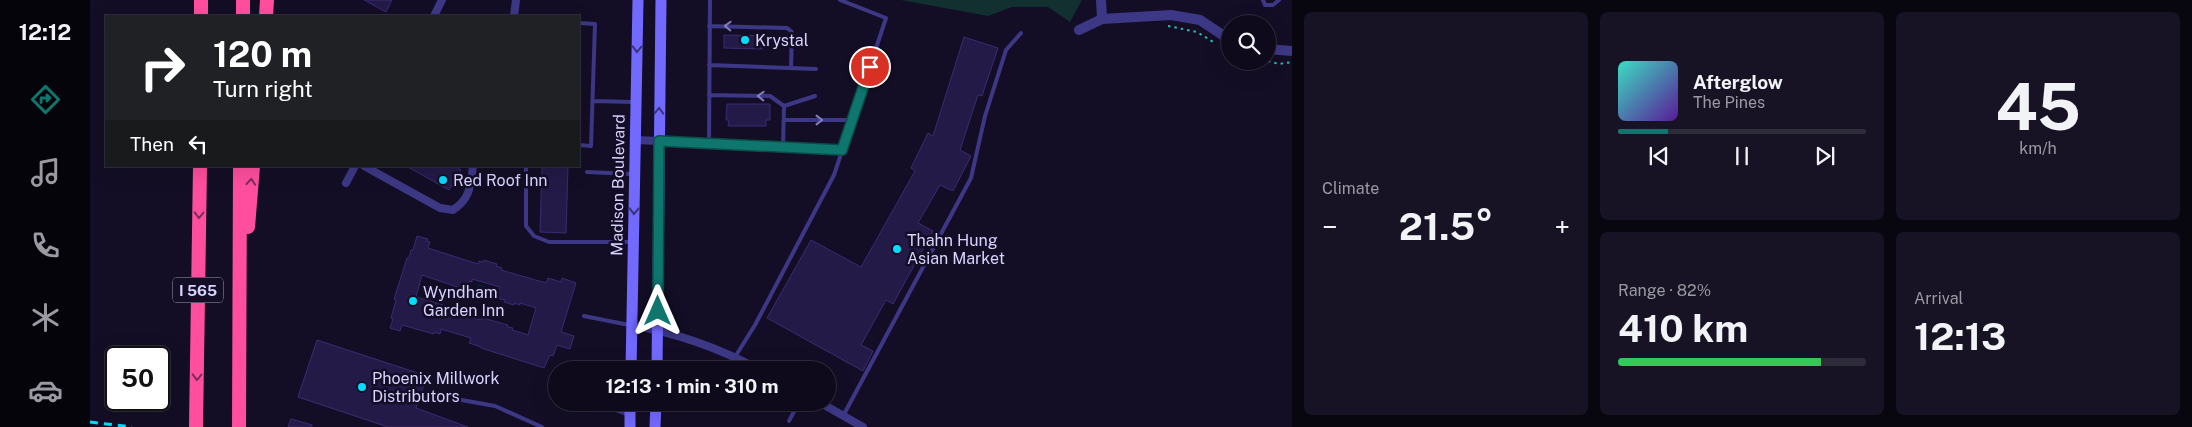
<!DOCTYPE html>
<meta charset="utf-8">
<style>
body{margin:0;font-family:"Public Sans",sans-serif;background:#171325;color:#f1f3f6;height:100vh;display:flex;flex-direction:column;font-size:19px;white-space:nowrap}
*{box-sizing:border-box;margin:0}
p{font-size:16px;color:#9b9aa3}
.icon{flex:none;width:28px;height:28px;fill:none;stroke:currentColor;stroke-width:2;stroke-linecap:round;stroke-linejoin:round}
.map{position:relative;flex:1;overflow:hidden}
.sheet{display:flex;flex-direction:column;gap:12px;padding:12px;background:#08060f;width:900px}
.sheet>*{flex:none}
.banner{position:absolute;left:15px;top:15px;width:475px;height:152px;border-radius:0px;box-shadow:0 5px 20px #0002,0 0 0 1px #2e2b3b;background:#202124;color:#fff;overflow:hidden}
.controls{position:absolute;left:1131px;top:15px;display:grid;gap:10px}
.controls a{display:grid;place-items:center;width:55px;height:55px;border-radius:50%;background:#0e0a1c;box-shadow:0 5px 20px #0002,0 0 0 1px #2e2b3b;font-size:25px}
.speed{position:absolute;left:15px;top:346px;display:flex;gap:10px;font-size:25px;font-weight:700;text-align:center}
.speed>*{display:grid;place-content:center;width:65px;height:65px;border-radius:50%;background:#0e0a1c;box-shadow:0 5px 20px #0002,0 0 0 1px #2e2b3b;line-height:1}
.speed .limit{border:2px solid #111;border-radius:8px;background:#fff;color:#111}
.pin{position:absolute;display:grid;place-items:center;width:42px;height:42px;color:#fff;margin:-21px;border:2px solid #fff;border-radius:50%;box-shadow:0 1px 5px #0007}
.me{position:absolute;width:55px;margin:-28px;rotate:0deg;stroke-linejoin:round;filter:drop-shadow(0 0 4px #0008)}
.turn{display:flex;align-items:center;gap:18px;height:105px;padding:0 25px;font-size:22px}
.turn .icon{width:65px;height:65px;stroke-width:2.5}
.turn b{display:block;font-size:35px;line-height:42px}
.then{display:flex;align-items:center;height:48px;padding:0 25px;background:#0003;gap:10px;font-size:19px}
.big{font-size:38px;font-weight:700;line-height:1.1}
.sheet .card{flex:1;display:flex;flex-direction:column;justify-content:center;gap:8px;min-width:0;padding:0 18px;border-radius:8px;background:#171325}
.sheet .dial{align-items:center;gap:0}
.dial b{font-size:65px;line-height:1}
.song{display:flex;align-items:center;gap:15px}
.cover{width:60px;height:60px;border-radius:8px;background:linear-gradient(135deg,hsl(170 70% 55%),hsl(270 70% 35%))}
.played{height:5px;border-radius:2px;background:linear-gradient(90deg,#0f766e 20%,#2e2b3b 20%)}
.keys{display:flex;justify-content:space-around;direction:ltr}
.heat{display:flex;justify-content:space-between;align-items:center;font-size:28px;direction:ltr}
.charge{height:8px;border-radius:4px;background:linear-gradient(90deg,#34c759 82%,#2e2b3b 0)}
.sheet .tiles{flex:1;display:grid;gap:12px;grid-template-columns:repeat(3,1fr)}
.card:first-child{grid-row:span 2}
.trip{position:absolute;left:458px;top:361px;width:288px;height:50px;border-radius:25px;background:#0e0a1c;box-shadow:0 5px 20px #0002,0 0 0 1px #2e2b3b;font-weight:700;line-height:50px;text-align:center}
main{display:flex;flex:1;min-height:0}
.menu{display:flex;flex-direction:column;width:90px;justify-content:space-around;align-items:center;background:#06040b;color:#9b9aa3}
.menu .icon{width:35px;height:35px}
.menu .current{color:#0f766e}
.menu b{font-size:22px;color:#f1f3f6}
.map>svg:first-child{display:block}
.green{fill:#11302f}
.water{fill:#081c44}
.building{fill:#241a47;stroke:#3b2b74;fill-rule:evenodd}
.lines{fill:none;stroke-linecap:round;stroke-linejoin:round}
.path{stroke:#2bbab6;stroke-width:2;stroke-dasharray:2.5 4;stroke-linecap:butt}
.service{stroke:#3d3886;stroke-width:4}
.minor{stroke:#3d3886;stroke-width:8}
.tertiary{stroke:#3d3886;stroke-width:10}
.secondary{stroke:#726aff;stroke-width:11}
.motorway{stroke:#ff4e9e;stroke-width:14}
.rail{stroke:#00ddfe;stroke-width:3;stroke-dasharray:8 6;stroke-linecap:butt}
.oneway{stroke:#837ebc}
.oneway2{stroke:#39337c}
.oneway3{stroke:#7d2b5b}
.route-casing{stroke:#0a4d48;stroke-width:12}
.route{stroke:#0f766e;stroke-width:9}
.poi-dot{fill:#00ddfe;stroke:#130e25;stroke-width:2}
.labels{text-anchor:middle;dominant-baseline:central;stroke-width:5;stroke-linejoin:round;paint-order:stroke}
.shield{fill:#130e25;stroke:#9e98be;stroke-width:1}
.shield-label{font-size:15px;font-weight:bold;fill:#d9d3ff}
.poi-label{font-size:16px;fill:#d9d3ff;stroke:#130e25;text-anchor:start}
.street-label{font-size:16px;fill:#d9d3ff;stroke:#130e25}
</style>
<main>
<nav class="menu">
<b>12:12</b>
<svg class="icon current" aria-label="directions" viewBox="0 0 24 24"><path d="M12 3l9 9-9 9-9-9zM9 14v-3h6M13 9l2 2-2 2"/></svg>
<svg class="icon" aria-label="music" viewBox="0 0 24 24"><path d="M9 18V5l10-2v13"/><circle cx="6" cy="18" r="3"/><circle cx="16" cy="16" r="3"/></svg>
<svg class="icon" aria-label="phone" viewBox="0 0 24 24"><path d="M5 4h4l2 5-3 2q2 4 5 5l2-3 5 2v4C11 20 4 13 5 4z"/></svg>
<svg class="icon" aria-label="climate" viewBox="0 0 24 24"><path d="M12 3v18M4 7l16 10M4 17L20 7"/></svg>
<svg class="icon" aria-label="car" viewBox="0 0 24 24"><path d="M5 17H2v-5l4-1 3-4h7l3 4 3 1v5h-3M9 17h6M6 11h13"/><circle cx="7" cy="17" r="2"/><circle cx="17" cy="17" r="2"/></svg>
</nav>
<div class="map">
<svg width="1202" height="427" viewBox="0 0 1202 427">
<rect width="100%" height="100%" fill="#130e25"/>
<!-- green -->
<path class="green" d="M811,0H992L980,22L958,7H922L898,16Z"/>
<!-- water -->
<path class="water" d="M388,284L405,289L402,300L385,294Z"/>
<!-- building -->
<path class="building" d="M274,0H302L296,12Z
M634,35L677,36V44H672V49L634,48Z
M874,37L908,48L892,96L888,95L870,150L881,156L863,191L850,185L828,223L843,231L803,304L796,300L771,345L783,351L773,371L677,318L721,240L771,267L825,171L821,168L838,133L843,136Z
M637,104H680V120H676V126H638L639,120H636Z
M316,166H365L371,170L359,190Z
M452,166H478L476,233L450,232Z
M327,236L338,239L337,241L340,242L338,248L388,264L389,261L393,262L394,260L407,264L406,266L412,268L411,270L456,283L458,278L471,282L472,278L486,283L471,332L484,336L480,349L467,345L463,356L460,355L454,368L391,348V347L379,343L381,338L351,329L350,334L344,332V334L312,325L310,331L300,328L303,319L301,318L306,300L304,299L317,258H319L321,250H323ZM332,275L370,288V287L377,289L379,281L382,282V279L410,287L406,298L415,300L414,302L424,305V303L430,305V303L446,308L438,335L422,330L423,328L417,327L418,325L393,318V319H387L357,310V308L352,307L353,305L326,297Z
M227,340L337,376L326,408L378,427H298L208,397Z
M201,419L222,425V427H198Z"/>
<g class="lines">
<!-- path -->
<path class="path" d="M1078,26L1107,32L1125,43
M1178,61L1189,64L1202,62"/>
<!-- service -->
<path class="service" d="M1173,0L1175,5H1183L1189,0
M489,23L505,24L501,146L489,145
M619,26L697,28L702,32L701,68
M619,65L726,69
M619,95L680,96L694,106L693,147
M504,101L543,102
M694,106L725,96
M695,120H763
M571,141L752,150
M619,143L620,0
M436,166V226L444,236L459,242H541
M497,172L542,174
M494,316L539,325
M645,357L665,325L744,175L796,18L750,0
M338,394L405,406L452,427
M504,402L537,414
M753,416L881,178L895,116L916,50L931,33
M699,421L709,402"/>
<!-- minor -->
<path class="minor" d="M344,16L352,0
M424,16L426,0
M545,140L569,141
M274,166L350,208L363,210C381,198 380,186 383,166
M256,183L265,166
M541,325C587,333 629,348 670,370
M729,402L773,427"/>
<!-- tertiary -->
<path class="tertiary" d="M1011,0L1012,19
M989,30L1012,19L1081,15L1110,20L1140,40
M1178,49L1202,51"/>
<!-- secondary -->
<path class="secondary" d="M541,370L548,0
M567,370L571,0
M540,427V402
M565,427L566,402"/>
<!-- motorway -->
<path class="motorway" d="M111,16V0
M153,16V0
M176,16L177,0
M158,227L163,166
M106,427L110,166
M149,427L150,166"/>
<!-- rail -->
<path class="rail" d="M0,422L42,427"/>
</g>
<!-- one-way arrows -->
<defs><path id="oneway-chevron" d="M-2-3.5L2.5 0L-2 3.5" fill="none" stroke-width="1.6" stroke-linecap="round" stroke-linejoin="round" transform="scale(1.25)"/></defs>
<g class="oneway">
<use href="#oneway-chevron" transform="translate(638 26) rotate(-178)"/>
<use href="#oneway-chevron" transform="translate(671 96) rotate(-178)"/>
<use href="#oneway-chevron" transform="translate(729 120)"/>
</g>
<g class="oneway2">
<use href="#oneway-chevron" transform="translate(547 49) rotate(91)"/>
<use href="#oneway-chevron" transform="translate(569 111) rotate(-89)"/>
<use href="#oneway-chevron" transform="translate(544 211) rotate(91)"/>
</g>
<g class="oneway3">
<use href="#oneway-chevron" transform="translate(161 182) rotate(-86)"/>
<use href="#oneway-chevron" transform="translate(109 215) rotate(91)"/>
<use href="#oneway-chevron" transform="translate(107 377) rotate(91)"/>
</g>
<g class="lines">
<!-- route casing -->
<g class="route-casing">
<path id="route" d="M568,311L569,141L752,150L780,67"/>
</g>
<!-- route -->
<use href="#route" class="route"/>
</g>
<!-- markers -->
<g class="poi-dot">
<circle cx="655" cy="40" r="5"/>
<circle cx="353" cy="180" r="5"/>
<circle cx="807" cy="249" r="5"/>
<circle cx="323" cy="301" r="5"/>
<circle cx="272" cy="387" r="5"/>
</g>
<g class="labels">
<!-- shield labels -->
<rect class="shield" x="83" y="277.5" width="50" height="25" rx="4"/>
<g class="shield-label">
<text x="108" y="290">I 565</text>
</g>
<!-- poi labels -->
<g class="poi-label">
<text x="665" y="40">Krystal</text>
<text x="363" y="180">Red Roof Inn</text>
<text x="817" y="240">Thahn Hung<tspan x="817" dy="18">Asian Market</tspan></text>
<text x="333" y="292">Wyndham<tspan x="333" dy="18">Garden Inn</tspan></text>
<text x="282" y="378">Phoenix Millwork<tspan x="282" dy="18">Distributors</tspan></text>
</g>
<!-- street labels -->
<g class="street-label">
<text transform="translate(528 185) rotate(-89)">Madison Boulevard</text>
</g>
</g>
</svg>
<div class="controls">
<a><svg class="icon" aria-label="search" viewBox="0 0 24 24"><circle cx="10" cy="10" r="6"/><path d="M15 15l6 6"/></svg></a>
</div>
<div class="speed"><div class="limit">50</div></div>
<div class="pin" style="left:780px;top:67px;background:#d93025"><svg class="icon" aria-label="arrive" viewBox="0 0 24 24"><path d="M6 21V4h12l-3 4 3 4H6"/></svg></div>
<svg class="me" style="left:568px;top:311px" viewBox="-20 -20 40 40"><path d="M0-17L14 15 0 8-14 15z" fill="#0f766e" stroke="#fff" stroke-width="4"/></svg>
<div class="trip">12:13 · 1 min · 310 m</div>
<div class="banner">
<div class="turn"><svg class="icon" aria-label="right" viewBox="0 0 24 24"><path d="M7 20v-9h11M14 6l5 5-5 5"/></svg><div><b>120 m</b>Turn right</div></div>
<div class="then">Then<svg class="icon" aria-label="left" viewBox="0 0 24 24"><path d="M17 20v-9H6M10 6l-5 5 5 5"/></svg></div>
</div>
</div>
<section class="sheet">
<div class="tiles">
<div class="card"><p>Climate</p>
<div class="heat"><a>−</a><b class="big">21.5°</b><a>+</a></div>
</div>
<div class="card">
<div class="song"><i class="cover"></i><div><b>Afterglow</b><p>The Pines</p></div></div>
<div class="played"></div>
<div class="keys"><svg class="icon" aria-label="previous" viewBox="0 0 24 24"><path d="M18 5L8 12l10 7zM5 5v14"/></svg><svg class="icon" aria-label="pause" viewBox="0 0 24 24"><path d="M8 5v14M16 5v14"/></svg><svg class="icon" aria-label="next" viewBox="0 0 24 24"><path d="M6 5l10 7-10 7zM19 5v14"/></svg></div>
</div>
<div class="card dial"><b>45</b><p>km/h</p></div>
<div class="card"><p>Range · 82%</p><b class="big">410 km</b><div class="charge"></div></div>
<div class="card"><p>Arrival</p><b class="big">12:13</b></div>
</div>
</section>
</main>
